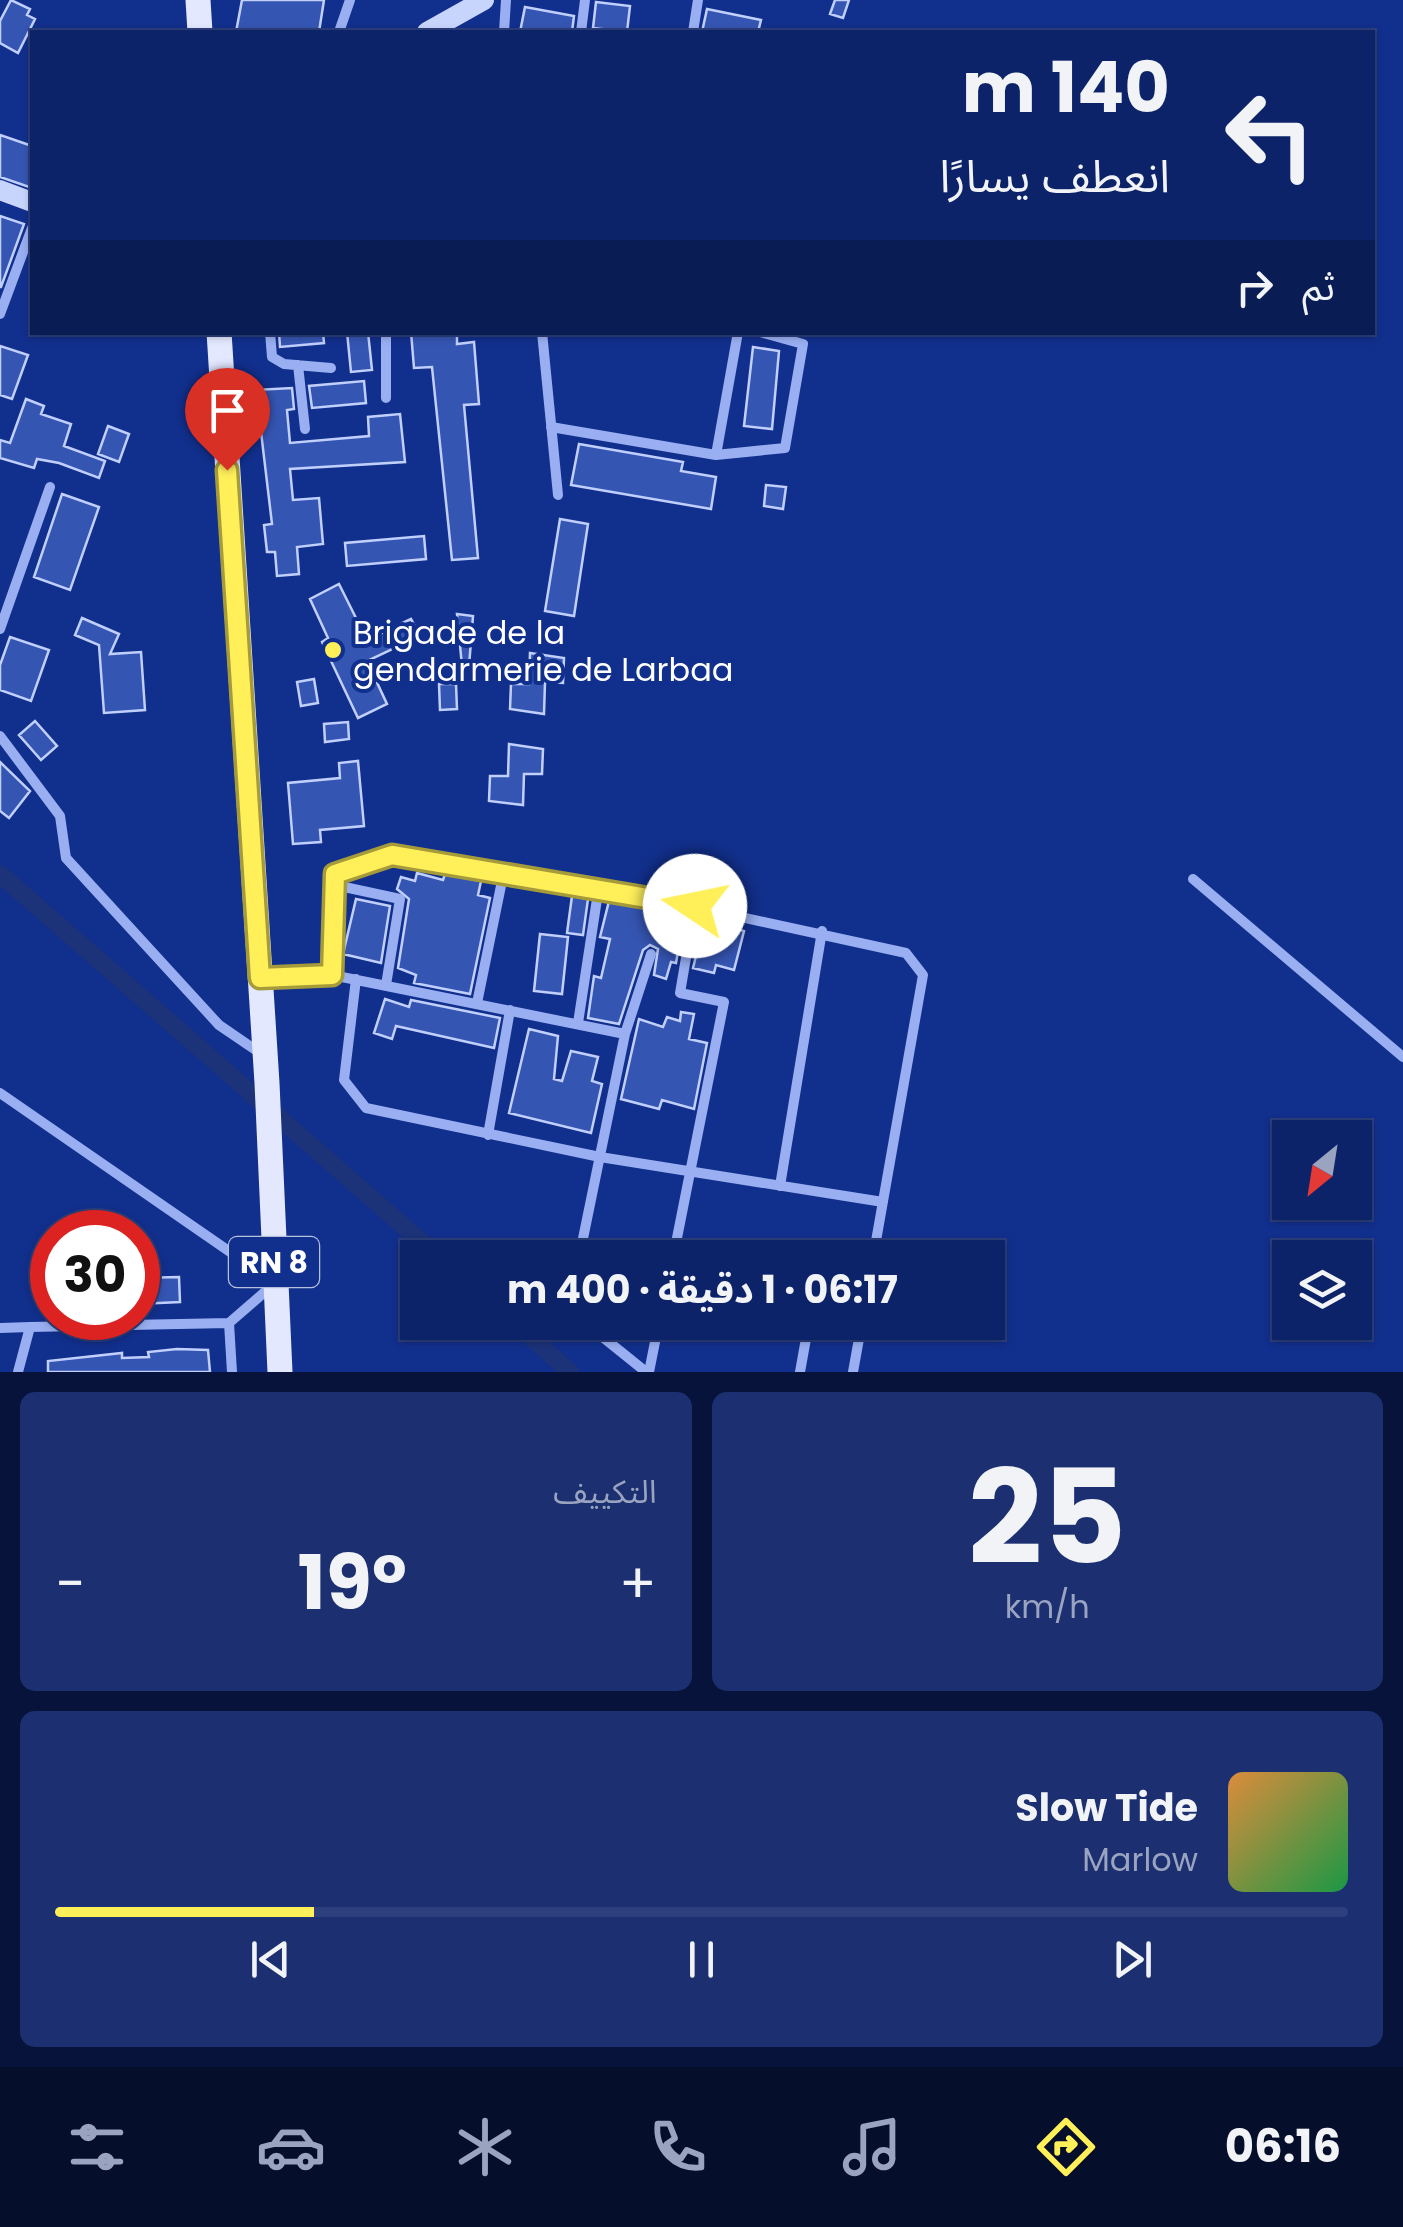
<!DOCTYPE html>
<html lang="ar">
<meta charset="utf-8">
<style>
body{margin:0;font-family:Poppins,"Noto Sans Arabic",sans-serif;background:#1b2f71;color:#f1f3f6;direction:rtl;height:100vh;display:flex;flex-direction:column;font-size:38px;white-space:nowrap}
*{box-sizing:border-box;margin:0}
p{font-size:32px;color:#9aa4c0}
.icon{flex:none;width:55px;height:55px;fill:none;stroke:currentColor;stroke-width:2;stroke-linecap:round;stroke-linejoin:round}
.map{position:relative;height:1372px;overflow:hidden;direction:ltr}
.panel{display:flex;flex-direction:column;gap:20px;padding:20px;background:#07133a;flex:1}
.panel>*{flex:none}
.guide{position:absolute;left:30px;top:30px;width:1345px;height:305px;border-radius:0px;box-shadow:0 2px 8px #0004,0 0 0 2px #2d407d;direction:rtl;background:#0d2369;color:#f1f3f6;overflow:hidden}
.needle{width:65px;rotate:210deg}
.tools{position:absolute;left:1272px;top:1120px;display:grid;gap:20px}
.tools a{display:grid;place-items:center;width:100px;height:100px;border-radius:0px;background:#0d2369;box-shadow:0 2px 8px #0004,0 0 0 2px #2d407d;font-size:50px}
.speed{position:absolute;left:30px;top:1210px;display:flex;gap:20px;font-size:50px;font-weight:700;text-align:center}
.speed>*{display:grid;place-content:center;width:130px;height:130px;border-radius:50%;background:#0d2369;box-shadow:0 2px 8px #0004,0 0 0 2px #2d407d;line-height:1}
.speed .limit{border:15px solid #d22;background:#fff;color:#111}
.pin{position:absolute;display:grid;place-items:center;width:85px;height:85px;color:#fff;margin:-102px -42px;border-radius:50% 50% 50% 0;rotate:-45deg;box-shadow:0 0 10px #0007}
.pin .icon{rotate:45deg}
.me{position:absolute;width:110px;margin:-55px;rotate:281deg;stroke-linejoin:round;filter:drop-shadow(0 0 8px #0008)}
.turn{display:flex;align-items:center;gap:35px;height:210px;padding:0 40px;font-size:45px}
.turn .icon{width:130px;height:130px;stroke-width:2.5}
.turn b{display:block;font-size:70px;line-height:85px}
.then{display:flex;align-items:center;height:95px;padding:0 40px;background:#0003;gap:20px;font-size:38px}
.big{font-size:75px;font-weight:700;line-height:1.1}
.panel .tile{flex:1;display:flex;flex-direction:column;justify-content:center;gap:15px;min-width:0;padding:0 35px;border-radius:15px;background:#1b2f71}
.panel .dial{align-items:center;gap:0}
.dial b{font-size:130px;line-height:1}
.song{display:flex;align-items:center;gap:30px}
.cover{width:120px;height:120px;border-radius:15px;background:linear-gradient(135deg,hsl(30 70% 55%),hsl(140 70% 35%))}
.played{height:10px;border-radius:5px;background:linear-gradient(90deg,#ffef59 20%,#2d407d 20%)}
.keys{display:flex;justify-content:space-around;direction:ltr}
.heat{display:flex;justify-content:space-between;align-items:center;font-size:55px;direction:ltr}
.panel .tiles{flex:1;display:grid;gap:20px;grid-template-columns:1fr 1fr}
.tile:last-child{grid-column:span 2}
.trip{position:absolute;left:400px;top:1240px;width:605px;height:100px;border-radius:0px;background:#0d2369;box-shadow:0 2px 8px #0004,0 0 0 2px #2d407d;font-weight:700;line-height:100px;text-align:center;direction:rtl}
.menu{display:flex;height:160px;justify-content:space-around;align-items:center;background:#050e2a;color:#9aa4c0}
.menu .icon{width:70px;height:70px}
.menu .active{color:#ffef59}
.menu b{font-size:45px;color:#f1f3f6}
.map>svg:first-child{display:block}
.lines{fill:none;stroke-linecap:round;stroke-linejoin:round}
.canal{stroke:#1c3279;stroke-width:18}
.building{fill:#3555b3;stroke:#c0cffc;stroke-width:2.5}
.street{stroke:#99aff1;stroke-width:10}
.secondary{stroke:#c7d4fc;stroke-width:20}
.primary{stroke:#e3e8ff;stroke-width:25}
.route-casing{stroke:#a69b3a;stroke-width:25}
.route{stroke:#ffef59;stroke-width:18}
.poi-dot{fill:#ffef59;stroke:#112f8c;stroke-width:4}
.labels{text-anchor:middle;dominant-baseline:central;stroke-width:8;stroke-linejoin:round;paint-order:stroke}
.shield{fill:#112f8c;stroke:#b8c1dc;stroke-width:2.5}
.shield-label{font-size:30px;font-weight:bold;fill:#fff}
.poi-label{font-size:32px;fill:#fff;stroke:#112f8c;text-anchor:start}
</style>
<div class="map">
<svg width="1403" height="1372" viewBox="0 0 1403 1372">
<rect width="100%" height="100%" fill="#112f8c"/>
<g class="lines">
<!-- canal -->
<path class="canal" d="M0,874L440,1258
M514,1322L570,1372"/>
</g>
<!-- building -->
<path class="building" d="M11,0L30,9L27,15L35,19L18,53L0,43V21Z
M242,0H324L319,32H236Z
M835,0H849L843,18L830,14Z
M596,2L630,6L627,32L593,28Z
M525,7L574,16L572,32H520Z
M707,9L761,20L758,32H702Z
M0,135L32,146V188L0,177Z
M0,216L24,224L1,287H0Z
M279,332H323L324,343L280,347Z
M347,332H368L372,370L351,372Z
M411,332H457V344L474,342L479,404L464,405L478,558L452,560L432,367L414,368Z
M0,346L28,355L12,399L0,395Z
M753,347L779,351L772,429L744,426Z
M364,381L366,403L312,408L309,386Z
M292,388L294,409L287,410L290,443L369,436L368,417L400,414L405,462L290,469L293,500L319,498L323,544L297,547L299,574L277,576L275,552H267L264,525L272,524L256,390Z
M26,399L44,406L41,414L71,424L64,446L105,461L99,478L59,463L37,459L34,468L0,458V440L10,443Z
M108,426L129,434L119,462L98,454Z
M579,444L683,462L681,471L716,477L711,509L571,485Z
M766,485L786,487L783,509L764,506Z
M62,494L99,507L70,590L34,577Z
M560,519L588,524L574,616L545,611Z
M424,536L426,559L347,566L345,543Z
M339,584L367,640L411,619L420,636L367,661L387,704L358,718L322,642L328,638L310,599Z
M457,614L473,616L469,666H462Z
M82,618L119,634L110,654L141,652L145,710L104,713L99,645L75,635Z
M10,637L49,650L31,701L0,690V665Z
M530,653L564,658L563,683L545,682L544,714L510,709L511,684H529Z
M314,679L318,703L301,706L297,682Z
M439,684H456L457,709L440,710Z
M35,721L57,746L41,760L19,735Z
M348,722L349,739L325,742L324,724Z
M509,744L543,749L542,774H524L523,805L489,801L490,776H508Z
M358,761L364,826L320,830L321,842L293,844L288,783L340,778L339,763Z
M0,762L30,791L9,818L0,811Z
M417,873L443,880L445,874L481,881L478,895L490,898L470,994L414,983L416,975L398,968L409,899L397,889L401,877L415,881Z
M572,896L588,899L583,935L567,933Z
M610,897L684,918L676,963L671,962L666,979L654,975L658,949L650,945L643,950L619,1024L588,1018L594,976L601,978L610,939L600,937Z
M356,899L390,906L381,963L343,954Z
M705,920L744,931L734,970L716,965L714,973L693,968Z
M540,934L568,937L562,994L534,991Z
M385,999L409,1007L411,1000L500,1018L494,1048L396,1026L392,1039L374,1033Z
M681,1012L694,1014L689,1039L707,1043L694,1109L662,1100L659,1109L621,1099L639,1019L663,1027L667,1017L680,1021Z
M529,1029L558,1036L554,1079L562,1081L571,1051L598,1057L592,1081L602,1084L591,1133L509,1113Z
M179,1277L180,1302L138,1304V1278Z
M177,1349L208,1350L210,1372H48V1361L122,1353V1358L149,1357L148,1352Z"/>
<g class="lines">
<!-- street -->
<path class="street" d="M339,32L350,0
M504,32L506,0
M581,32L585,0
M693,32L698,0
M0,314L32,228
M270,332L272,357L284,364L331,368
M542,332L558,495
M298,365L305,429
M386,398V332
M551,427L716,455L785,448L803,344L760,332
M716,455L738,332
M0,629L50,487
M0,736L60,816L66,858L219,1025L260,1053
M1193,879L1403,1057
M335,885L400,899L386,985
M332,975L335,874L392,855L503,876L599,886L906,953L923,975L873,1258
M261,978L332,975L625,1034
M356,979L344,1080L366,1108L600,1157L883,1202
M477,1003L503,876
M578,1023L599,886
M0,1093L275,1283L229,1323
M488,1135L510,1010
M780,1186L822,931
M579,1258L625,1034L651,954
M673,1258L724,1002L680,993L695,905
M584,1322L646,1372
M0,1328L30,1327
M18,1372L30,1327L229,1323L232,1372
M649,1372L659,1322
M800,1372L809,1322
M853,1372L862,1322"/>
<!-- secondary -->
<path class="secondary" d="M427,32L484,0
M0,190L32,202"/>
<!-- primary -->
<path class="primary" d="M198,0L200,32
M219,332L267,1083L280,1372"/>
</g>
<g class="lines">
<!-- route casing -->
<g class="route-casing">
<path id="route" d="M227,470L260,978L332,975L335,874L392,855L695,906"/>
</g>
<!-- route -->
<use href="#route" class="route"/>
</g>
<!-- markers -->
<circle class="poi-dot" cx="333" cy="650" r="10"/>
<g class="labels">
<!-- shield labels -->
<rect class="shield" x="229" y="1237" width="90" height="50" rx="8"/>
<g class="shield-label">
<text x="274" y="1262">RN 8</text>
</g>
<!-- poi labels -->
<g class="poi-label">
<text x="353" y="632">Brigade de la<tspan x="353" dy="37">gendarmerie de Larbaa</tspan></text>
</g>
</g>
</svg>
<div class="tools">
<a><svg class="needle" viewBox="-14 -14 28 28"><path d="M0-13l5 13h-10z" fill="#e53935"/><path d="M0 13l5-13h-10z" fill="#9aa4c0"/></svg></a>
<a><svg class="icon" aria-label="layers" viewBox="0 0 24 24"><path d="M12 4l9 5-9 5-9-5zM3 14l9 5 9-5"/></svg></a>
</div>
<div class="speed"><div class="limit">30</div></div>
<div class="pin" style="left:227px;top:470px;background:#d93025"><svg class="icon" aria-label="arrive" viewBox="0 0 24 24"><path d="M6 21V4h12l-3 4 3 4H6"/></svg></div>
<svg class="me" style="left:695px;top:906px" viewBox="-20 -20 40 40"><circle r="19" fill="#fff"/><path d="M0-13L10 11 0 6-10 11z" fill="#ffef59"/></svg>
<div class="trip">06:17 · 1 دقيقة · 400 m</div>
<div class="guide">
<div class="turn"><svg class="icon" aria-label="left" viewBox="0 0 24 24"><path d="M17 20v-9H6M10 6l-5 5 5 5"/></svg><div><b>140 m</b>انعطف يسارًا</div></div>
<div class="then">ثم<svg class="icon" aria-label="right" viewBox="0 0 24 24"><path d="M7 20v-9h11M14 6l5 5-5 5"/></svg></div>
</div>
</div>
<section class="panel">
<div class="tiles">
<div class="tile dial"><b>25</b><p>km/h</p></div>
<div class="tile"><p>التكييف</p>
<div class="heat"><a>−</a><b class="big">19°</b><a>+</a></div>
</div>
<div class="tile">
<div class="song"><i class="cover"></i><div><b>Slow Tide</b><p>Marlow</p></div></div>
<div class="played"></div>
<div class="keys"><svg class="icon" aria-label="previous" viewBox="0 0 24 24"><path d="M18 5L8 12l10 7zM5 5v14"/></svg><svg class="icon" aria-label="pause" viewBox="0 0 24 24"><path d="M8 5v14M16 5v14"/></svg><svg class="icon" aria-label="next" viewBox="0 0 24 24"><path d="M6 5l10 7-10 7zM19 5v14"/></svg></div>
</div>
</div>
</section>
<nav class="menu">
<b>06:16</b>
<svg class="icon active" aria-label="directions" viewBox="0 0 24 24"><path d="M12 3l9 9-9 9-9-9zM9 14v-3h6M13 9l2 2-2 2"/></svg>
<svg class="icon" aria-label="music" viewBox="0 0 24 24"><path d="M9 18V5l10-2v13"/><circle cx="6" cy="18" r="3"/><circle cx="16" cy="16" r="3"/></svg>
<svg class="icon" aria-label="phone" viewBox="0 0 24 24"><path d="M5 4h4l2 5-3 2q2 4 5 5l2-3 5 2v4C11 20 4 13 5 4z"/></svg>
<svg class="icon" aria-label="climate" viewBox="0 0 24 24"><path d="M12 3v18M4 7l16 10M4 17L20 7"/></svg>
<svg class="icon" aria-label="car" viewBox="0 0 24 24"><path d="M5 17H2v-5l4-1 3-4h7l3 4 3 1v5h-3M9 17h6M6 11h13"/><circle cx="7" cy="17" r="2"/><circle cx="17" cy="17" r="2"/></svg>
<svg class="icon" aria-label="filters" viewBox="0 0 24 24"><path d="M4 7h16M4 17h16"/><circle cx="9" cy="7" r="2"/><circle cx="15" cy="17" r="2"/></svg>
</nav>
